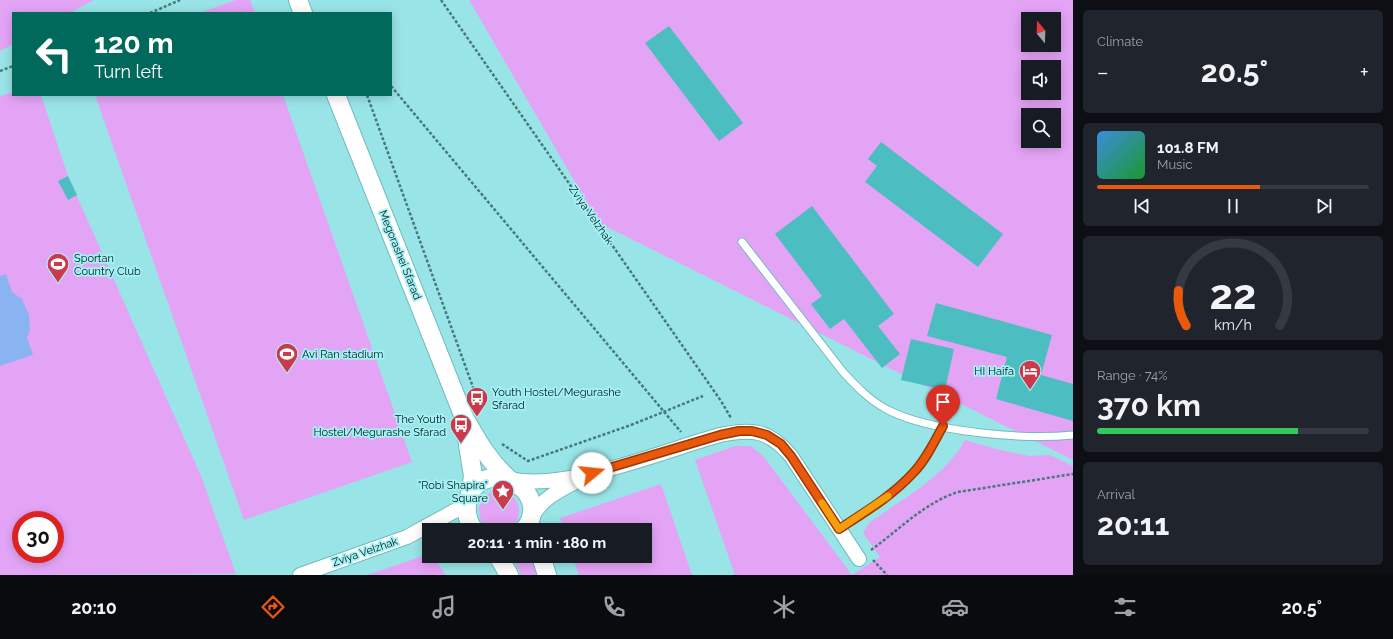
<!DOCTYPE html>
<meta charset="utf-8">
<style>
body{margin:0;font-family:Raleway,sans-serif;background:#20242c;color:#f1f3f6;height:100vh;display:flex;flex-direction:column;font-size:15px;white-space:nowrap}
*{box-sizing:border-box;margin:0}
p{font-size:13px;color:#9ea1a6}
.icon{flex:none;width:22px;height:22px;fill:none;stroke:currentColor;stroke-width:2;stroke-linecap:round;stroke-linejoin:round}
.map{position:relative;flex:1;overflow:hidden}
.panel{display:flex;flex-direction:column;gap:10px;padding:10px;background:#0d0f14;width:320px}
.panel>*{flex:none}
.hud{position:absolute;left:12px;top:12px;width:380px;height:84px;border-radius:0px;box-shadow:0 2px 10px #0003;background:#00695c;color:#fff;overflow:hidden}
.needle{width:26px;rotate:341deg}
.fabs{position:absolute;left:1021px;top:12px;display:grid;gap:8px}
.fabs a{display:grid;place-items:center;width:40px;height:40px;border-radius:0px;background:#171b24;box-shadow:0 2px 10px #0003;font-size:20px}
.speed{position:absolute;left:12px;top:511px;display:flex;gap:8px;font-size:20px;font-weight:700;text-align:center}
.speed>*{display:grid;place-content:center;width:52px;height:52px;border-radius:50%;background:#171b24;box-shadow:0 2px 10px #0003;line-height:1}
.speed .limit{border:6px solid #d22;background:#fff;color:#111}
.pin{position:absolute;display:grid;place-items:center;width:34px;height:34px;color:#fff;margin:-41px -17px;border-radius:50% 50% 50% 0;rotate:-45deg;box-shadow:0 0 4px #0007}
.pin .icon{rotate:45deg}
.me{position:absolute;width:44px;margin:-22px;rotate:73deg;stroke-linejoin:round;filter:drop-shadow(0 0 3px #0008)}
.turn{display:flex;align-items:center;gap:14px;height:84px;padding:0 16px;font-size:18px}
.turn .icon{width:52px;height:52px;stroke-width:2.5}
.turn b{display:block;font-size:28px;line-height:34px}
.big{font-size:30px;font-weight:700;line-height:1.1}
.panel .tile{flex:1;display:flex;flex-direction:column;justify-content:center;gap:6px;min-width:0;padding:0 14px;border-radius:6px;background:#20242c}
.panel .dial{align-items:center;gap:0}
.dial svg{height:104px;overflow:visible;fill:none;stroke:#363941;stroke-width:7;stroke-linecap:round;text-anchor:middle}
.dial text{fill:#f1f3f6;stroke:none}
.song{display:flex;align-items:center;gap:12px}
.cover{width:48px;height:48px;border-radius:6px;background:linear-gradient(135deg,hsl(210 70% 55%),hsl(130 70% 35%))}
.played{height:4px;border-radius:2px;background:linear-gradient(90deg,#ea580c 60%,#363941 60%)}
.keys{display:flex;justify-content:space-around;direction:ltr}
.heat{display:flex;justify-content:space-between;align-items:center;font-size:22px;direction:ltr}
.charge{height:6px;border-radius:3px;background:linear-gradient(90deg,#34c759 74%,#363941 0)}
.trip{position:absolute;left:422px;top:523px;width:230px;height:40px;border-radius:0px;background:#171b24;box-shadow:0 2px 10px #0003;font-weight:700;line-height:40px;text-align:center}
.tab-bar{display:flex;height:64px;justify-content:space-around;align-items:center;background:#090b0e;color:#9ea1a6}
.tab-bar .icon{width:28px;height:28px}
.tab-bar .on{color:#ea580c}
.tab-bar b{font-size:18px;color:#f1f3f6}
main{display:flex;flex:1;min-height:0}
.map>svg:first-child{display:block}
.green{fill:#e4a4f6;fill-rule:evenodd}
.water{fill:#8ab3f1}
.building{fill:#4cbdc1}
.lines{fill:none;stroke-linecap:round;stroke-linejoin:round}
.service-casing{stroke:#70bbbd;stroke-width:9}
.minor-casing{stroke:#70bbbd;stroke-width:16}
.tertiary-casing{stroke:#70bbbd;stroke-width:20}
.path{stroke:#47797b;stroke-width:2.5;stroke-dasharray:3 2;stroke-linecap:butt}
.service{stroke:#fff;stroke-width:7}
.minor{stroke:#fff;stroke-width:14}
.tertiary{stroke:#fff;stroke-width:18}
.path-bridge{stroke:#47797b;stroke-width:2.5;stroke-dasharray:3 2;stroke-linecap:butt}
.route-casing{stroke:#983908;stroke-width:10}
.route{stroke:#ea580c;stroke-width:7}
.slow{stroke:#f59e0b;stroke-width:7}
.labels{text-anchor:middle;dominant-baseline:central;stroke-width:3.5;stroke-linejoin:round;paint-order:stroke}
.street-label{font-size:11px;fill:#001d1e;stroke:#a6f1f4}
.poi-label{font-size:11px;fill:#001d1e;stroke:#a6f1f4;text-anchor:start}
</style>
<main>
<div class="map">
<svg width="1073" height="575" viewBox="0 0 1073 575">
<rect width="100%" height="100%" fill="#99e4e7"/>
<!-- green -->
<path class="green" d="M0,0H94L70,13H13V44L0,51Z
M236,0H250L255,13H199Z
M469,0H1073V460L599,223ZM1028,19H1054V45H1028ZM1028,67H1054V93H1028ZM1028,115H1054V141H1028Z
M13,92V95H41L68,176L201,476L236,574L0,575V96ZM21,520H55V554H21Z
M95,95H283L412,462L244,520Z
M965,440L996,449L1029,456L1050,455L1073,466V575H735L695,460L735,446H751L764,457L852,575L880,557L863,533L869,523C903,498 944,478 965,440Z
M661,484L692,575H579L572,556H645V530H564L560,518Z
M479 511a20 20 0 1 1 40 0a20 20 0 1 1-40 0Z
M423,556C433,557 442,566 445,575H367Z
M516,556H533L539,575H521L513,558Z"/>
<!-- water -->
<path class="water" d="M6,274L12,292L22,299L29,315L30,331L27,337L33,355L0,366V276Z"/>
<!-- building -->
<path class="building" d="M669,26L743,123L719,141L645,43Z
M881,142L1003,234L978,267L865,182L877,166L868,159Z
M68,176L77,195L68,200L58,181Z
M812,206L894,314L878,326L900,354L882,368L844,319L830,329L811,304L822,296L775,234Z
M936,303L1052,335L1041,375L1073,384V421L996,399L1007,357L927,336Z
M911,339L954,349L945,390L901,380Z"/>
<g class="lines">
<!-- service casing -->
<g class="service-casing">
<path id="service" d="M742,242L843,372C857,387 871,402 890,411C933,432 1025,440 1073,435
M839,529C865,512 892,496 913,473C926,460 934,442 943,426"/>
</g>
<!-- minor casing -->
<g class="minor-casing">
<path id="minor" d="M511,479C565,492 665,450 720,435C752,428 769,430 791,456L859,559
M530,520C541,498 560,490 581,479
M300,575L407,537L458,509L468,500"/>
</g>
<!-- tertiary casing -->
<g class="tertiary-casing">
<path id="tertiary" d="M298,0L303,13
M336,95L463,415C476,438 488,461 509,479
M465,426L473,476L470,496
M474,530C468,522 466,513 467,504C476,451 558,488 524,530
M498,556L509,575
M541,556L547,575"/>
</g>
<!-- path -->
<path class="path" d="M441,0L721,401L731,418
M150,13L180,0
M0,71L13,66
M391,86L681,432
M367,95L478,401
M502,444L528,461L631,425
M871,550C899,530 924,503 958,492L1073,474
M873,560L887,575"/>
<!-- service -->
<use href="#service" class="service"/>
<!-- minor -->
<use href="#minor" class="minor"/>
<!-- tertiary -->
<use href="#tertiary" class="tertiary"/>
<!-- path-bridge -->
<path class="path-bridge" d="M631,425L703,396"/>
</g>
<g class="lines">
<!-- route casing -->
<g class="route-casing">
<path id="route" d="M592,473L720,435L739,431H752L767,435L781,444L791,456L839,529C865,512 892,496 913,473C926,460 934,442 943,426"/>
</g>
<!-- route -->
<use href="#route" class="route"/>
<!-- slow -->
<path class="slow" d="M822,503L839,529L888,496"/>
</g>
<!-- icons -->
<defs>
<g id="stadium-pin" transform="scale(1.15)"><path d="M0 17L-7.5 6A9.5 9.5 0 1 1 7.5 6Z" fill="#ca3a4b" stroke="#a6f1f4"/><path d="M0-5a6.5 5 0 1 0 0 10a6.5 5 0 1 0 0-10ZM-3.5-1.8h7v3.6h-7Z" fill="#fff"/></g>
<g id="hotel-pin" transform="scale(1.15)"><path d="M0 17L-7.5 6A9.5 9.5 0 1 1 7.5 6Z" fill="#ca3a4b" stroke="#a6f1f4"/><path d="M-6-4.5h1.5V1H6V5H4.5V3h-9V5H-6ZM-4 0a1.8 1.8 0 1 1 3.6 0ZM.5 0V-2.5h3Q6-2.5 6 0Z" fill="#fff"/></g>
<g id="bus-pin" transform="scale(1.15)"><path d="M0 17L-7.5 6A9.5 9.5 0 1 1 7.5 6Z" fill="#ca3a4b" stroke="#a6f1f4"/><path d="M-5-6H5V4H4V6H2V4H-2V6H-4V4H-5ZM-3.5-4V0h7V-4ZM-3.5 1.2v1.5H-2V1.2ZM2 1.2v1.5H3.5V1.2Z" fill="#fff"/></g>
<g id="sight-pin" transform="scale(1.15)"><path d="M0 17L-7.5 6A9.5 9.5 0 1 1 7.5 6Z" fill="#ca3a4b" stroke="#a6f1f4"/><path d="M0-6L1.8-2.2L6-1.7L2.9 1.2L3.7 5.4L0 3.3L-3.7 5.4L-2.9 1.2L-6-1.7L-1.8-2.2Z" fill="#fff"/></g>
</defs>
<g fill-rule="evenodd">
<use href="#stadium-pin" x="58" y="264"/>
<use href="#stadium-pin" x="287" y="354"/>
<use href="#hotel-pin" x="1030" y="371"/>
<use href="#bus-pin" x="477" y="398"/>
<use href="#bus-pin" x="461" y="425"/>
<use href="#sight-pin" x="503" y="491"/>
</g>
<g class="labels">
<!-- street labels -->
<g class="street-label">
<text transform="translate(591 215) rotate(55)">Zviya VeIzhak</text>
<text transform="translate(400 255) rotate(68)">Megorashei Sfarad</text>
<text transform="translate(365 552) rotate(-19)">Zviya VeIzhak</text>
</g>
<!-- poi labels -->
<g class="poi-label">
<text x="74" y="258">Sportan<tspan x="74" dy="13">Country Club</tspan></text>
<text x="302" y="354">Avi Ran stadium</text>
<text x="1014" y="371" text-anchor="end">HI Haifa</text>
<text x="492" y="392">Youth Hostel/Megurashe<tspan x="492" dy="13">Sfarad</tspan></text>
<text x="446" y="419" text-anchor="end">The Youth<tspan x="446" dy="13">Hostel/Megurashe Sfarad</tspan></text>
<text x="488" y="485" text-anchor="end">"Robi Shapira"<tspan x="488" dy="13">Square</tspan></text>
</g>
</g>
</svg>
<div class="fabs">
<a><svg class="needle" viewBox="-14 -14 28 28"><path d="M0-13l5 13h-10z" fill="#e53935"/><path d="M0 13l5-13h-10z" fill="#9ea1a6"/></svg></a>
<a><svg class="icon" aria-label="sound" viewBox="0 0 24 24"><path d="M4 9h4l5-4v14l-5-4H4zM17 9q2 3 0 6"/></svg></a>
<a><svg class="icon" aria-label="search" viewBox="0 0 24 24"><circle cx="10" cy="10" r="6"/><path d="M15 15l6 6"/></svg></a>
</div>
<div class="speed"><div class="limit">30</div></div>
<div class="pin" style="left:943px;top:426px;background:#d93025"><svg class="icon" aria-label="arrive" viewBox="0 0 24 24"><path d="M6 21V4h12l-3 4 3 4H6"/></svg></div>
<svg class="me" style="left:592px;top:473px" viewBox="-20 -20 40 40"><circle r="19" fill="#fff"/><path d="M0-13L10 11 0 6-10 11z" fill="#ea580c"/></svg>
<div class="trip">20:11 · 1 min · 180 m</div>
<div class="hud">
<div class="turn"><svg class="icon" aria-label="left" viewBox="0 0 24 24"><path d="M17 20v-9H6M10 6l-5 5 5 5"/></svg><div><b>120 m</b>Turn left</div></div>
</div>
</div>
<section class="panel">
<div class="tile"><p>Climate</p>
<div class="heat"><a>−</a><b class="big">20.5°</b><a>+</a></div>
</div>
<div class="tile">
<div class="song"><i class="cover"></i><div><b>101.8 FM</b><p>Music</p></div></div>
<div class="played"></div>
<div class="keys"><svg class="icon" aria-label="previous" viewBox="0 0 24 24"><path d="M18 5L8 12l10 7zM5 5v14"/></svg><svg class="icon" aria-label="pause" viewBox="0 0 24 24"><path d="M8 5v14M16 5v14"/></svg><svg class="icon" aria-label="next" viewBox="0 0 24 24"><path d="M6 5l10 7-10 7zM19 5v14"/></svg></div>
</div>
<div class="tile dial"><svg viewBox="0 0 100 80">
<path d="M14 69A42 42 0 1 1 86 69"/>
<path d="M14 69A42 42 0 0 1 8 42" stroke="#ea580c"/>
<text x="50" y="56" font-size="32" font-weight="700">22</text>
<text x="50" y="72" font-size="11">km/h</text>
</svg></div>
<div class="tile"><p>Range · 74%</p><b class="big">370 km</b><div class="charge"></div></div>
<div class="tile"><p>Arrival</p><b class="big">20:11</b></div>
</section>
</main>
<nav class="tab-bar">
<b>20:10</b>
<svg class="icon on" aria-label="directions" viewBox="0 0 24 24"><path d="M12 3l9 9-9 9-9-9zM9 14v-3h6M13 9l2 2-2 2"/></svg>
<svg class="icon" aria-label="music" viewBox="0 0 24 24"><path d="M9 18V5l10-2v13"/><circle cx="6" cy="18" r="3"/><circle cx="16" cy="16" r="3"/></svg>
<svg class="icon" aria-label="phone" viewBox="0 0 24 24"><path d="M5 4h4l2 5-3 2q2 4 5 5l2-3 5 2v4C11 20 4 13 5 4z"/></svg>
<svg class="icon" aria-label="climate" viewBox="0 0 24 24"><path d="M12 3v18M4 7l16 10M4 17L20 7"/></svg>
<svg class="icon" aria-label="car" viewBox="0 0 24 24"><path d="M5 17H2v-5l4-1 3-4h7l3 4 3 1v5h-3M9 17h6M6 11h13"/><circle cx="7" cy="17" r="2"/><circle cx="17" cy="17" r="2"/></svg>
<svg class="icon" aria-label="filters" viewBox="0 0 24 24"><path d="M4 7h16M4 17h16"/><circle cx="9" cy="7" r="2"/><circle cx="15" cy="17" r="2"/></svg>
<b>20.5°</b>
</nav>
